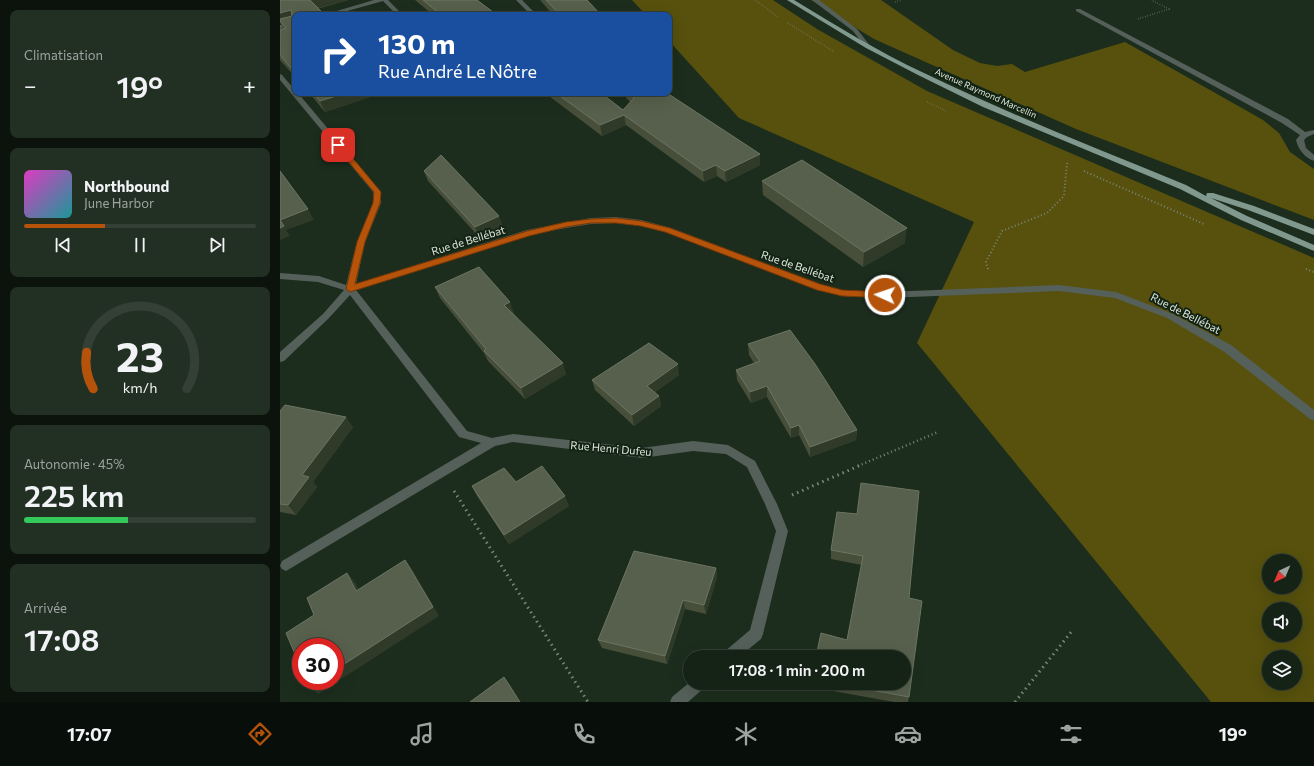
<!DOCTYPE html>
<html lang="fr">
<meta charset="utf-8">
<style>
body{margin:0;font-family:Commissioner,sans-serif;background:#222f23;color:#f1f3f6;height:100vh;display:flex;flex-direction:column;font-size:15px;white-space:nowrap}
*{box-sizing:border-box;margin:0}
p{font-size:13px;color:#9da4a1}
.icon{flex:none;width:22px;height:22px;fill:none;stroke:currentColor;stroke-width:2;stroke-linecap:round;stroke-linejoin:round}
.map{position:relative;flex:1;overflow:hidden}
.drawer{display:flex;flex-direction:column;gap:10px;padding:10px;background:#0c130c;width:280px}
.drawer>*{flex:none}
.top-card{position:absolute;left:12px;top:12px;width:380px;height:84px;border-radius:8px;box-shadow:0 4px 16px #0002,0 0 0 1px #343f35;background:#1a4fa0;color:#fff;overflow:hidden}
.needle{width:26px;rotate:224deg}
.fabs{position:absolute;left:982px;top:554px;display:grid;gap:8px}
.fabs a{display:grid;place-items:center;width:40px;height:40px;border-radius:50%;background:#152216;box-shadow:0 4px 16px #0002,0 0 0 1px #343f35;font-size:20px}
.speed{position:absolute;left:12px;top:638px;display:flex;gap:8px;font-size:20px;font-weight:700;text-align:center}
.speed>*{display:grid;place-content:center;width:52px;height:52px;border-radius:50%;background:#152216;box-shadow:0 4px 16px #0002,0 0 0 1px #343f35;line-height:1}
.speed .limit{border:6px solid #d22;background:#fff;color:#111}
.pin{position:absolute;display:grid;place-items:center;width:34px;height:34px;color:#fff;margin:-17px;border-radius:8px;box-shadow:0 2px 6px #0006}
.me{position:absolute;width:44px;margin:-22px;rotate:273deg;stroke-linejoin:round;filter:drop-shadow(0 0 3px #0008)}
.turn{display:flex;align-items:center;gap:14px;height:84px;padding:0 20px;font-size:18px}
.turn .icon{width:52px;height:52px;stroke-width:2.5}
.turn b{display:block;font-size:28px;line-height:34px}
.big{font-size:30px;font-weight:600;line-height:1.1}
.drawer .widget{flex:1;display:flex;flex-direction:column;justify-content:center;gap:6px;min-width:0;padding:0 14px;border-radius:8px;background:#222f23}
.drawer .dial{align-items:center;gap:0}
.dial svg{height:104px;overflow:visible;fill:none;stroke:#343f35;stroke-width:7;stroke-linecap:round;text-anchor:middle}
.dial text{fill:#f1f3f6;stroke:none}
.song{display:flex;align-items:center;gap:12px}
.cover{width:48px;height:48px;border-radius:6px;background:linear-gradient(135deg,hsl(310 70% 55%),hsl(180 70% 35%))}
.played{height:4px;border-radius:2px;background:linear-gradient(90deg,#b45309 35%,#343f35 35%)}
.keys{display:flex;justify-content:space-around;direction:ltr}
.heat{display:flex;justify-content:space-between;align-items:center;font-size:22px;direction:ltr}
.charge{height:6px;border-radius:3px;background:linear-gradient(90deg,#34c759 45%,#343f35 0)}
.trip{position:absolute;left:403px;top:650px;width:228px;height:40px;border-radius:20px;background:#152216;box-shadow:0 4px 16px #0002,0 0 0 1px #343f35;font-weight:600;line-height:40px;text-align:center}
.dock{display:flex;height:64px;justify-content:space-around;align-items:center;background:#080e09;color:#9da4a1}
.dock .icon{width:28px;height:28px}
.dock .current{color:#b45309}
.dock b{font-size:18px;color:#f1f3f6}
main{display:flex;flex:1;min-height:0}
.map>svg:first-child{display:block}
.green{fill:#57510d;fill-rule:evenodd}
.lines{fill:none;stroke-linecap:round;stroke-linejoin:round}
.path-far3{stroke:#79877a;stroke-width:1.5;stroke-dasharray:0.5 2;stroke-linecap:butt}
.path-far2{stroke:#79877a;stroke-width:2;stroke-dasharray:1 2.5;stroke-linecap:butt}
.path-far1{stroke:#79877a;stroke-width:2.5;stroke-dasharray:1 3;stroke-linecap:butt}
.path{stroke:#79877a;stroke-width:3;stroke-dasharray:1.5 4;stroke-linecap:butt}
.minor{fill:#55605b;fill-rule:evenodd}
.major{fill:#81988e;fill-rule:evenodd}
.wall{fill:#474f3b}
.shaded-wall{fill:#2f3b28}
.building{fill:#57604c;stroke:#6c7563}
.route{fill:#b45309;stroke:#753606}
.labels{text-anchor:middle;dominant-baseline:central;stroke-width:4;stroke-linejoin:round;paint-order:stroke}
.far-street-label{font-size:9px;fill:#dce6dc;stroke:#132313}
.street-label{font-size:11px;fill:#dce6dc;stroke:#132313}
</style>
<main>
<section class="drawer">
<div class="widget"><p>Climatisation</p>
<div class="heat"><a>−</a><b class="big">19°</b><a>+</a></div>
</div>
<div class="widget">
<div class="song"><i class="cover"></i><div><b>Northbound</b><p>June Harbor</p></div></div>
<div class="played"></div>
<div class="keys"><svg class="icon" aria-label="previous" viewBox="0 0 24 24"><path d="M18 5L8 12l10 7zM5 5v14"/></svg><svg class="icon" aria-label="pause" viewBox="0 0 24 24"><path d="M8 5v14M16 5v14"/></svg><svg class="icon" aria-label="next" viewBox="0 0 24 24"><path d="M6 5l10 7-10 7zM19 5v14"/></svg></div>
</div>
<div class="widget dial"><svg viewBox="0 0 100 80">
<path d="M14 69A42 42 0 1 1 86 69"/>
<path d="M14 69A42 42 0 0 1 9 41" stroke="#b45309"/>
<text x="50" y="56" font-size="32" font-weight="700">23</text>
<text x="50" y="72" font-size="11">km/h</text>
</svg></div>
<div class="widget"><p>Autonomie · 45%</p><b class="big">225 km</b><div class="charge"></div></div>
<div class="widget"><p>Arrivée</p><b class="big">17:08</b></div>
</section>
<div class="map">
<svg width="1034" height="702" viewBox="0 0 1034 702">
<rect width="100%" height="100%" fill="#1c2d1d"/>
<!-- green -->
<path class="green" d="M352,0H493L537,29L647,91L1034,258V702H931L637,343L694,222L459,118L389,41V15H366ZM989,561H1015V587H989ZM989,609H1015V635H989ZM989,657H1015V683H989Z
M531,0H601L673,50L700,63L717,66L732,64L745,72L845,42L983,120L999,133L1010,152L1034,169V220L796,129L594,39Z"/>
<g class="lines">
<!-- path-far3 -->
<path class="path-far3" d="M475,0L498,17
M615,2L622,0
M858,19L889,9L871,0
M508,23L553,51
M647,102L666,111"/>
<!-- path-far2 -->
<path class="path-far2" d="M804,171L924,224
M708,269L706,262L722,231L767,213L784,196L787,163
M1026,269L1034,272"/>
<!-- path-far1 -->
<path class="path-far1" d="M578,466L658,432"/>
<!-- path -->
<path class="path" d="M174,491L308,702
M512,495L581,465
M735,702L792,631"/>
<!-- minor -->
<path class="minor" d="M94,0H108L123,15H117L103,1L53,15H43Z
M236,0H242L257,15H251Z
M532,0H539L577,29L591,47L590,48H586L573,31Z
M796,9H800L1008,119L1025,132L1034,130V134L1027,137L1024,140L1026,148L1034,155V161C1025,158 1018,149 1016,140L1020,135L1002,123L796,11Z
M15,21V25L0,29V25Z
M0,74L2,75L15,90V93H18L101,192V203L85,242L76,284L247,230L311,218L336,217L361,220L391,228L539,284L562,290L605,292L779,285L836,292L893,314L951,345L1034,410V420L1030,419L943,351L887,318L835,298L779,291L605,298L562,296L534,289L385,232L361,226L336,223L311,224L286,228L249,235L76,290L187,431L212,438L233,434L362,448L413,441L448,445L475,461L497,504L508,531L483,634L481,639L459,657H442L444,652L470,630L496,531L485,504L467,467L446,454L413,451L362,458L233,442L215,446L6,571L2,569L0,566L2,561L201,443L179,437L70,295L49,318L4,361L0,362V352L43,314L64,290L38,282L0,279V273L39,276L66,285L77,242L93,203V192L0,80Z
M410,682V683H426L424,688L408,702H390L392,697Z"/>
<!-- major -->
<path class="major" d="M507,0H514C557,26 599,52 644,73C729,114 818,149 906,185L926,196L927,193H933L974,206L1034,229V235L968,210L931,198L967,216L1034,245V251L961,220L900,189L703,107L638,75L586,48Z"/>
</g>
<!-- wall -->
<path class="wall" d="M0,0H69L15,15V77L0,60V30L3,29L1,23L0,24Z
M135,0H197L217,15H153Z
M260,0H307L321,15H273Z
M29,93H99V94L45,112Z
M265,93H321L343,110L350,102L342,93H387L480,154V165L446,182L437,176L424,182L346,125L322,136Z
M144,171L223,226L199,237L148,181Z
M482,181L625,243L583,267L483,195Z
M155,287L234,313H233L286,374L245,399L208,361L204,353L160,298Z
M468,344L577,430L576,440L530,457L519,435L511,438L487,397L471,403L457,380L456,370L474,363L469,355Z
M399,375L375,392L379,396L381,406L354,426L315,390L312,380Z
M0,411L73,427L33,482L37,487L16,515L0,512Z
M236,482L289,506L229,544L197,496L192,486Z
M557,512L629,598V697L628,702H614L531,687V683H624L567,640L582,565L551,559V550Z
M436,568L437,577L426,614L405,609L387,664L322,648L318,640Z"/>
<!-- shaded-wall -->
<path class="shaded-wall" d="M30,0H69L34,9Z
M11,10L15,18L0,21V13Z
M66,93H99V94L45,112L40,101Z
M344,115L346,125L322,136L320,125Z
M480,154V165L446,182L445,171Z
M436,165L437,176L424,182L423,171Z
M28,209L34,220L6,230L10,236L0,240V220Z
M219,216L223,226L199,237L195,227Z
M627,228L625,243L583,267L584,252Z
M230,302L234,313L228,315L224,305Z
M283,363L286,374L245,399L241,388Z
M398,364L399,375L369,396L367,386Z
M487,386V397L471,403L470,392Z
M379,396L381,406L354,426L352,415Z
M66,417L73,427L33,482L37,487L16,515L8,505L22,475Z
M519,425V435L511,438V428Z
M577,430L576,440L530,457V447Z
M285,496L289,506L229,544L224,535Z
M125,560L132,569L159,616L38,694L29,686L37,681H55V670Z
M436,568L437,577L426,614L424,605Z
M67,573L75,582L84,600L76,591Z
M403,600L405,609L387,664L385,656Z
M224,677L230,685L240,702Z"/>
<!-- building -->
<path class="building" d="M0,0H30L45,15H15V73L0,55V30L6,28L0,21V19L12,16L11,10L0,13Z
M143,0H197L217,15H161Z
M266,0H307L321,15H280Z
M33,93H66L40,101Z
M276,93H321L343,110L354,98L349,93H387L480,154L445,171L436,165L423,171L344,115L320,125Z
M161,155L219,216L195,227L144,171Z
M522,160L627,228L584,252L482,181Z
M0,171L28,209L0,220L4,226L0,228Z
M199,267L230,302L224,305L283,363L241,388L204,351L206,349L155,287Z
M510,330L535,364L577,430L530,447L519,425L511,428L487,386L470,392L456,370L480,361L468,344Z
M369,343L398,364L367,386L379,396L352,415L312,380Z
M5,405L66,417L22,475L29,477L8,505L0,504V411Z
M262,466L285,496L224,535L192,486L224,468L236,482Z
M581,483L639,491L629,598L642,601L629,697L554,683H624V657H536L541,633L567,640L583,556L551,550L557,512L577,514Z
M354,551L436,568L424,605L403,600L385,656L318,640Z
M125,560L153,607L55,670V647H21V668L6,633L34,615L27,598L67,573L76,591Z
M224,677L240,702H190Z
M26,681H37L29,686Z"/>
<!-- route -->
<path class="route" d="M58,143L61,144L101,192L100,203L85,242L75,284L247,231L286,222L311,219L336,218L361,221L390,228L540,284L562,290L605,292L610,295L605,298L562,296L537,290L385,232L361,226L336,223H311L286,227L249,236L70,292L66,289L77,242L93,203L94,192L56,147V144Z"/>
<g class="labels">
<!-- far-street labels -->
<g class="far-street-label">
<text transform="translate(706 93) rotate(24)">Avenue Raymond Marcellin</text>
</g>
<!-- street labels -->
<g class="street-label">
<text transform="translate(188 240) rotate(-17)">Rue de Bellébat</text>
<text transform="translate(518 266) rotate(19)">Rue de Bellébat</text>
<text transform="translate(906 313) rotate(27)">Rue de Bellébat</text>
<text transform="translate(331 448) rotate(5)">Rue Henri Dufeu</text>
</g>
</g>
</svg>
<div class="fabs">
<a><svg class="needle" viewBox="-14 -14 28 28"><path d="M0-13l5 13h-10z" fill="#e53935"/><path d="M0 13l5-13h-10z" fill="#9da4a1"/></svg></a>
<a><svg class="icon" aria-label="sound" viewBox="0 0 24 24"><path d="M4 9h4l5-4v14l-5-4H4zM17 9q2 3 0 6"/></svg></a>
<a><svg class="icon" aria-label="layers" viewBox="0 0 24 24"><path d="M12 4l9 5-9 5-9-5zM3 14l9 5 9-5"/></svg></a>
</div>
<div class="speed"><div class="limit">30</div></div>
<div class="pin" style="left:58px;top:145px;background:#d93025"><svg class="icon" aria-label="arrive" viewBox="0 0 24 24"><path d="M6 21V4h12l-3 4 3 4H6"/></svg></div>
<svg class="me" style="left:605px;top:295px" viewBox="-20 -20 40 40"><circle r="17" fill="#b45309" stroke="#fff" stroke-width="3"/><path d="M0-11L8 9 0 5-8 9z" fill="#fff"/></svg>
<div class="trip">17:08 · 1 min · 200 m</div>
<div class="top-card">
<div class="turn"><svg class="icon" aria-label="right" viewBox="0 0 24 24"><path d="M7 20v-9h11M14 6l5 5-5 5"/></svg><div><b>130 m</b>Rue André Le Nôtre</div></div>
</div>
</div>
</main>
<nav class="dock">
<b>17:07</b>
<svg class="icon current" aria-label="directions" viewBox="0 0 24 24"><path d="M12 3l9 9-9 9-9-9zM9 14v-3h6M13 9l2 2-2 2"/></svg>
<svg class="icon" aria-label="music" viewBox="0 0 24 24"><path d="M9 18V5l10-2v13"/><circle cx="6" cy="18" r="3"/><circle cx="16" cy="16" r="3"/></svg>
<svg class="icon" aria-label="phone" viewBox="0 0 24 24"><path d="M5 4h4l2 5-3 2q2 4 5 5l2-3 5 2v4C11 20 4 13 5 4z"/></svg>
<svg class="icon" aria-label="climate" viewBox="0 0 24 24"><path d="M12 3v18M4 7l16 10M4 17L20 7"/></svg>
<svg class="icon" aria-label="car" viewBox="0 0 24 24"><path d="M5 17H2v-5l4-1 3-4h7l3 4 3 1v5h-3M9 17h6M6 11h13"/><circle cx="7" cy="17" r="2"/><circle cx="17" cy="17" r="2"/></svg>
<svg class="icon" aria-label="filters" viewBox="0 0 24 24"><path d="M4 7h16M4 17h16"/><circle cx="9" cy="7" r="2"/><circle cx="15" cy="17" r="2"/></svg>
<b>19°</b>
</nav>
